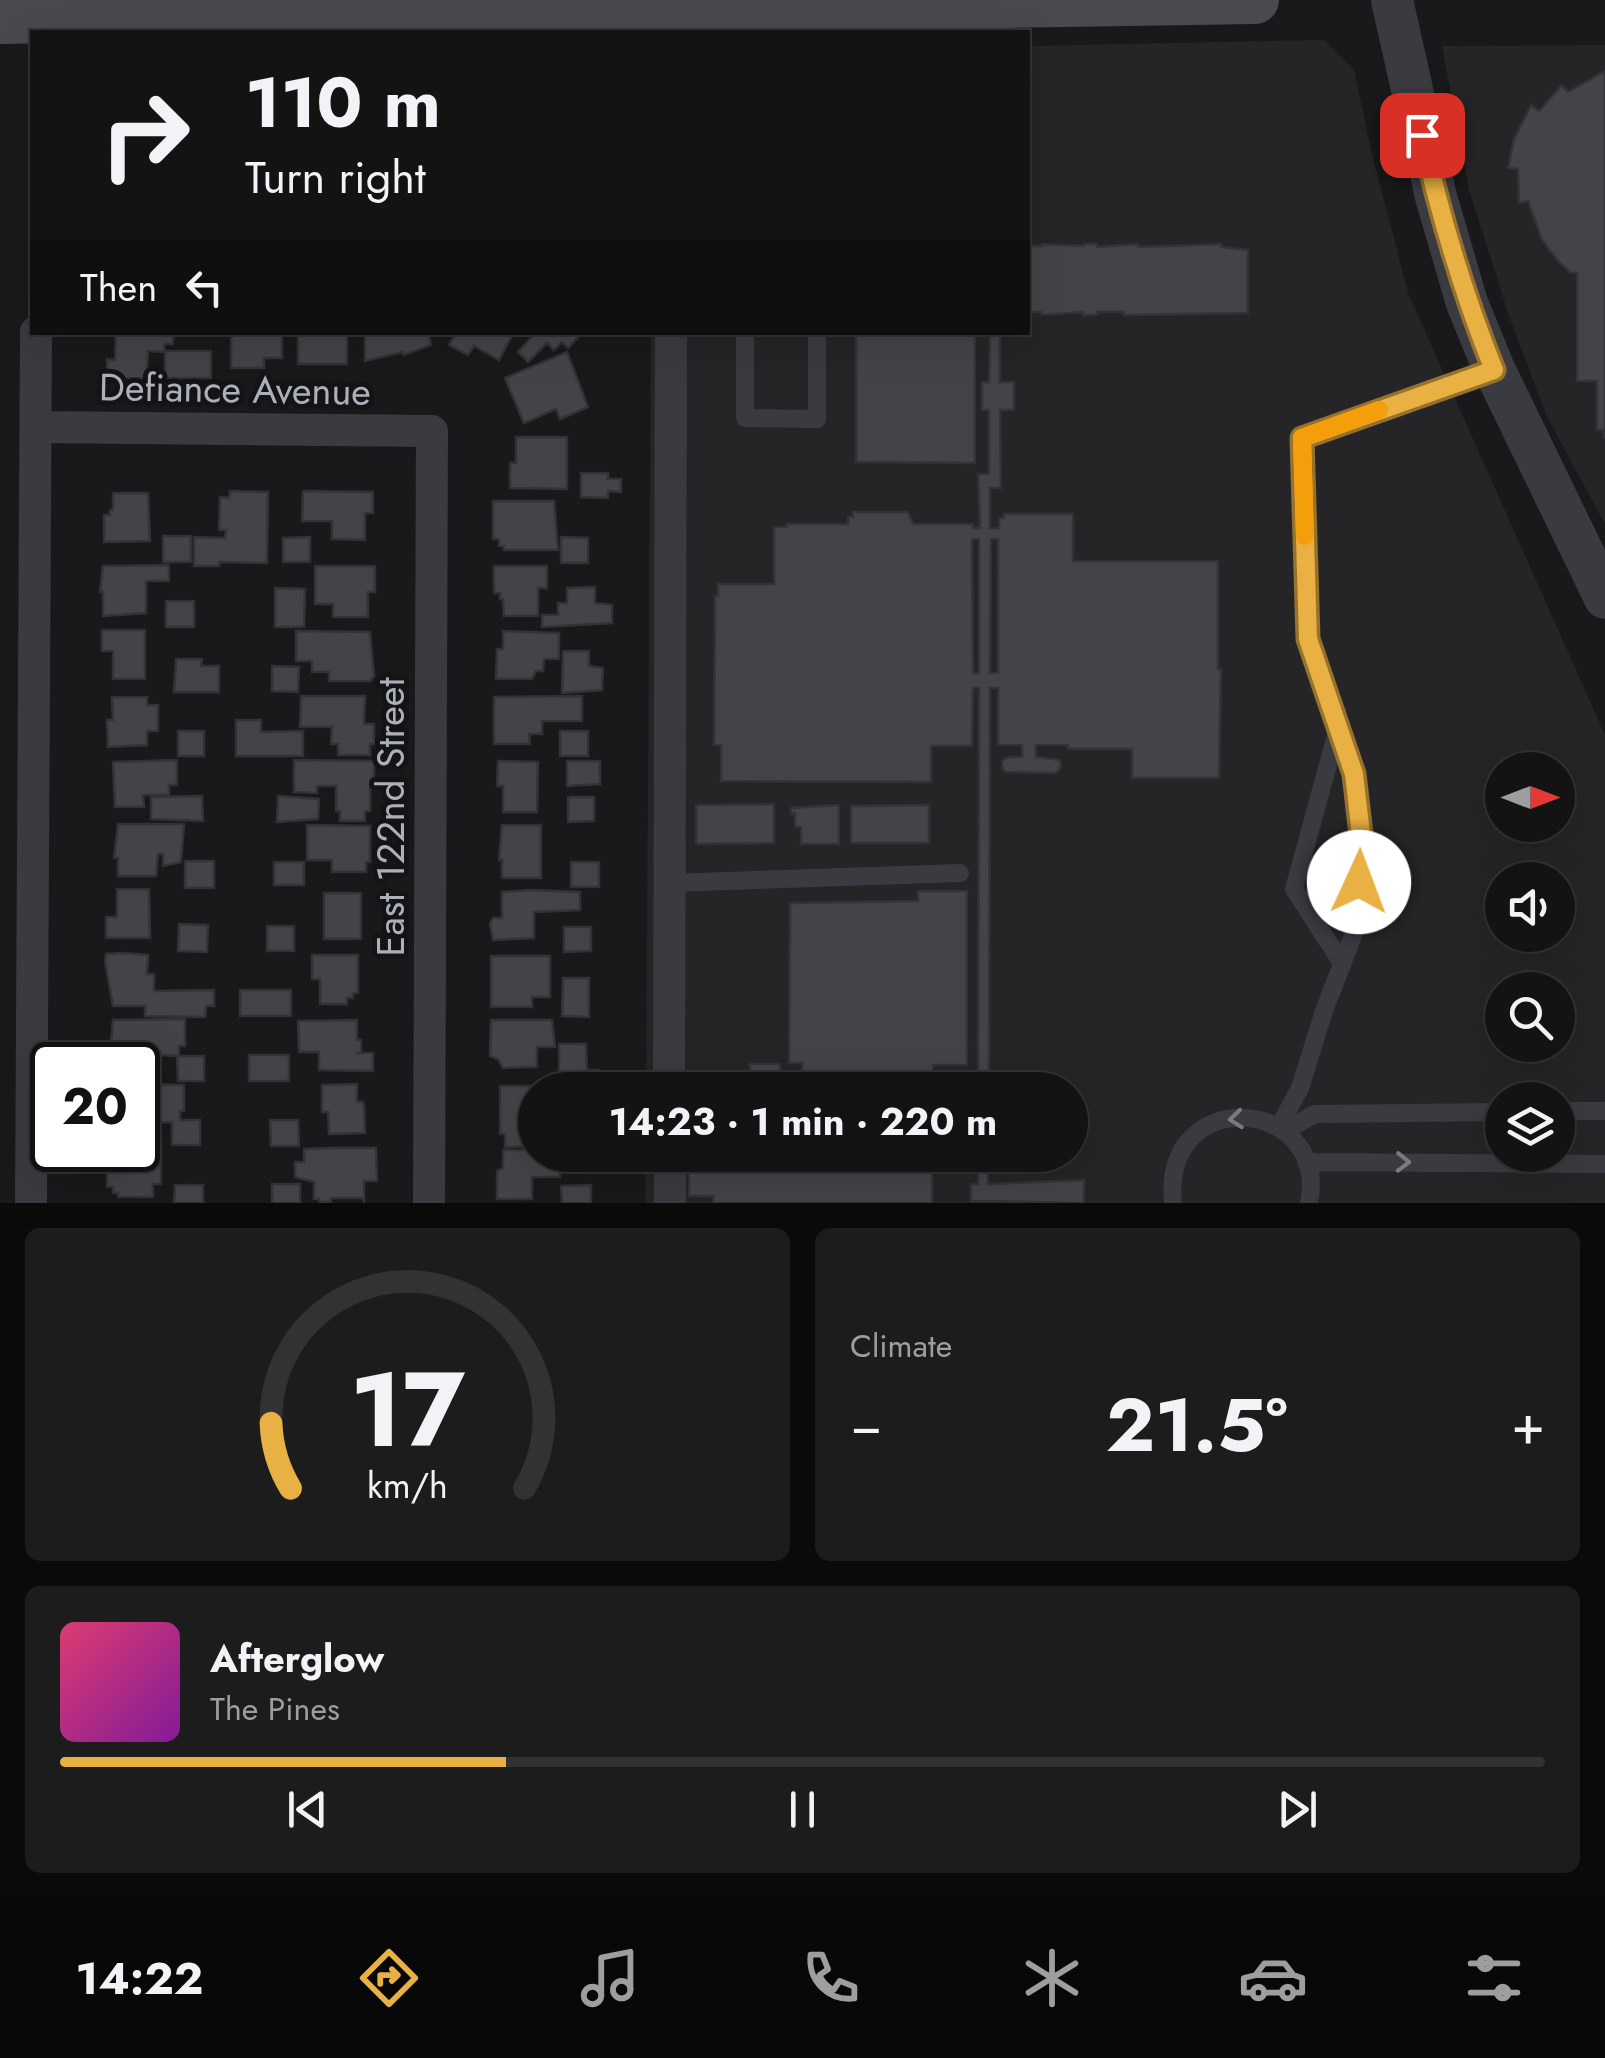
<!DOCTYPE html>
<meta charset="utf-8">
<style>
body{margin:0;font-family:Jost,sans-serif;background:#1c1c1d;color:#f1f3f6;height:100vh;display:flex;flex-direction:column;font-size:38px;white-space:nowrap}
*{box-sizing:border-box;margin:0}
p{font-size:32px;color:#9d9ea0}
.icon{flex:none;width:55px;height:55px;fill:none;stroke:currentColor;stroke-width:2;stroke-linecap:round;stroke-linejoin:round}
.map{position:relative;height:1203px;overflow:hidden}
.side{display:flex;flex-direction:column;gap:25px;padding:25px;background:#0a0a0b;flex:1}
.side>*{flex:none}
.guide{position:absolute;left:30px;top:30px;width:1000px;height:305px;border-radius:0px;box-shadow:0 10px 40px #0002,0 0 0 2px #323234;background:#131314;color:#f1f3f6;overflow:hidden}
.needle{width:65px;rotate:90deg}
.fabs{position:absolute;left:1485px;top:752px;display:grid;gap:20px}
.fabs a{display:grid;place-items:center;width:90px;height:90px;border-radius:50%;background:#131314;box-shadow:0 10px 40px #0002,0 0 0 2px #323234;font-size:50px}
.speed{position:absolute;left:30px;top:1042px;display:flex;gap:20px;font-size:50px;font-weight:700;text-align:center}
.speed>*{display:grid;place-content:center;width:130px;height:130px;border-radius:50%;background:#131314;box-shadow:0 10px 40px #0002,0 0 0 2px #323234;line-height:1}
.speed .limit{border:5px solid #111;border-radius:15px;background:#fff;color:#111}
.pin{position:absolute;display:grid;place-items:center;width:85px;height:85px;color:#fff;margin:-42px;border-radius:20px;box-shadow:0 5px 15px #0006}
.me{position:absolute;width:110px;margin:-55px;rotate:2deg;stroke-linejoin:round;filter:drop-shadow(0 0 8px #0008)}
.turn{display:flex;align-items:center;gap:35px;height:210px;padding:0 50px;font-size:45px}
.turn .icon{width:130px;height:130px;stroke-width:2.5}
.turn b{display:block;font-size:70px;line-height:85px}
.then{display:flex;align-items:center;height:95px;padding:0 50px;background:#0003;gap:20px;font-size:38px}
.big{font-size:75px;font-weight:700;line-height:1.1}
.side .widget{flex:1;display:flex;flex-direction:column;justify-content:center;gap:15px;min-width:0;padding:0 35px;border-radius:15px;background:#1c1c1d}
.side .dial{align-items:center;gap:0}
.dial svg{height:260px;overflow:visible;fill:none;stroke:#323234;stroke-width:7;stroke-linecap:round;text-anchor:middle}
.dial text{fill:#f1f3f6;stroke:none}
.song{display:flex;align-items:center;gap:30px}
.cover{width:120px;height:120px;border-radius:15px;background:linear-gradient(135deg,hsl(340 70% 55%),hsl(290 70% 35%))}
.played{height:10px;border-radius:5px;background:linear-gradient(90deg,#e9b043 30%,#323234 30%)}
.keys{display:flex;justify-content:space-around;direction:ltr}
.heat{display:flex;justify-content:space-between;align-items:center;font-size:55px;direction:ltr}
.side .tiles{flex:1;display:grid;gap:25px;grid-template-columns:1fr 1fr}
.widget:last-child{grid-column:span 2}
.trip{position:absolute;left:518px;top:1072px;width:570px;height:100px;border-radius:50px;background:#131314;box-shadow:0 10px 40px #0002,0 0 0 2px #323234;font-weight:700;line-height:100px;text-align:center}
.dock{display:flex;height:160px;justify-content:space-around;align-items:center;background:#080808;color:#9d9ea0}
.dock .icon{width:70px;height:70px}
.dock .selected{color:#e9b043}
.dock b{font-size:45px;color:#f1f3f6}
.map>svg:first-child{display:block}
.built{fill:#252528;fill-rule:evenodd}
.building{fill:#434448;stroke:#333337;stroke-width:2.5;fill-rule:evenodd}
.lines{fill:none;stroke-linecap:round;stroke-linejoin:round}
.service{stroke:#3a3b40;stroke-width:18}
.minor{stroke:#3a3b40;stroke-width:32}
.tertiary{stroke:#3a3b40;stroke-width:42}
.secondary{stroke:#484a50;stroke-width:48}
.oneway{stroke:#797b83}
.route-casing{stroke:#97722c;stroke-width:25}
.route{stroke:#e9b043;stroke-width:18}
.slow{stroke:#f59e0b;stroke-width:18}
.labels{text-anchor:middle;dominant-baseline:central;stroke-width:10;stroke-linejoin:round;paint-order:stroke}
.street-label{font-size:38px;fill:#acb0ba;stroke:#141416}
</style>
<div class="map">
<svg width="1605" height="1203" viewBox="0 0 1605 1203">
<rect width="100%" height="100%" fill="#19191b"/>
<!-- built -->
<path class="built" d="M1324,40L1354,69L1371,150L1408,293L1605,735V1203H645L646,1155H1070V1090H646L651,333L1028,332V46ZM1502,770H1558V825H1502ZM1502,880H1558V935H1502ZM1502,990H1558V1045H1502ZM1502,1100H1558V1155H1502Z
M1605,45V524L1547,417L1509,316L1469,190L1442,46Z"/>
<!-- building -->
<path class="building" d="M1605,71V439L1603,430H1597V381H1577V273H1571L1559,262L1542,240L1528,201L1519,203L1518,169L1508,168L1514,139L1531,105L1539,111L1562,85L1568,92Z
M1042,244L1084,246V244H1097V247L1138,244V247L1221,244V247L1248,250V313L1124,315V312H1097V315H1083V312L1041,315V312H1028V246H1042Z
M116,332H173V344H165L164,352L148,351L147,378L107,379V359L115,360Z
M231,332H282V358H264V368H231Z
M298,332H347V364H298Z
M365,332H428L431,345L404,355L403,352L365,361Z
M457,332H514L499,360L474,346L468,355L449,345Z
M536,332H577L580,335L568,348L562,342L554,350L547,343L528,362L518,352Z
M856,332H975V463L856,462Z
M990,332H1000V382H1014V410H1000L1001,488H990V528H999V518H1004V514H1073V561H1218V669H1221L1219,778H1132V749H1068V745H1036V757L1060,760L1061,767L1056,773L1005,772L1002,768V761L1008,757H1022V745H998V688H990L989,1090H978L979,688H973L972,746H931V782L721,781V745H714L715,596H718V584H774V527H787V524H848V517H853V512H908L913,524H973V528H980L978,474H989V410H982V382H989ZM972,539H979V673H973ZM991,539H998V673H990Z
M165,351H211V378H165Z
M567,352L588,407L560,419L556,409L524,423L505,378Z
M516,437H567V489L510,488V463H516Z
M581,473H608V479H621V492L608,491V498L581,497Z
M230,491L268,492L267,563L220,562L219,566H194V537L225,538L226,530H219L220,497L229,498Z
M303,491L373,492V513H365V540L332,539V521H302Z
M113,493H148L150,541L104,542V515H110V510H113Z
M493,501H554L558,550H504V546H499V539H493Z
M163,536H191V562H163Z
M310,537V562H283V538Z
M561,537L588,538V563H561Z
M169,565V581H146V613L103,616V592H100L103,566Z
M315,566H375V592H368V617H333V604H315Z
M494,566H547V588H538V616H504L503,599H500V593H494Z
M595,587V603L612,605V623L542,627V615H558V603H567V588Z
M275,588L305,589L304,627H275Z
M166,601H194V627H166Z
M102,630H145V679H113V651H102Z
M296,631L370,632L374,676L370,681H329V672H312V661H296Z
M503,631L559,633V659H544L543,671H536L532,679H496L497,649H503Z
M563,651H589V666L603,668L602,690L562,693Z
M176,659H202L201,666H219V692H174Z
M272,666L299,667L298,692L272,691Z
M301,696H365L364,724H374V744H370V755H338V744H331L332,727H300Z
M582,696V721H542V734H529L530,744H494V697Z
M112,697H147V705H158V731H147V745L108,747L107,720H113Z
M236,720H261V732L303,731V756H236Z
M178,731H204V756H178Z
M560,731H588V756H560Z
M177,760V785H169V795H143L144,807H115L113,762Z
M294,760L374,761V789H370V811H365V821H340V811H336V786H317V793L294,792Z
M498,761L538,762L537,812H503V786H497Z
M567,761H600V784L567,786Z
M202,796L203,821L151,819V797Z
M278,796L319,799L318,819L277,822Z
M568,797H594V821L568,822Z
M774,804V843L696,844V805Z
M839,805V844H801V827H795V813L791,814V808Z
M929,805V843H851V806Z
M118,824H184L181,862L163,866V854H158L156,876H118V858H114Z
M307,825L370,826V862H366V872H332V860H307Z
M502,825H541V878H502V860H499Z
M185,861H214V888H185Z
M274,862H304V885H274Z
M571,862H599V887H571Z
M117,889H149L150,938H106V917H117Z
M531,890L580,892V910L534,912V938L493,940L490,924L493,918H502V892Z
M918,891H967V1065H933V1090H802V1063H789L790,903L918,901Z
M324,893H361V939H324Z
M179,924L208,925L207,952L178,951Z
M267,926H294V951H267Z
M564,927H591V951L564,952Z
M121,953L148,955L147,974H154V991L214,990V1006H206L205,1017L145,1016V1006H113L105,961L106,954Z
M312,955H358V993H353V998H347V1004H320V979H312Z
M491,956H550V997H532V1007H491Z
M563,978H589V1017L562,1016Z
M240,990H291V1016H240Z
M185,1019V1046H179V1056L157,1055V1059H147V1069L109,1063L113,1020Z
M357,1020V1040H361V1051L358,1053H373V1071L319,1070V1052H299L298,1021Z
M491,1020H552L555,1047H537V1067L503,1068L498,1059L490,1056Z
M559,1044H586L587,1070H599V1081H559Z
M249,1055H289V1081H249Z
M177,1056H204V1081H178Z
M750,1064H780L779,1085H750Z
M138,1084L184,1085V1111H180V1120H200V1145H172V1122L142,1124V1135H138Z
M357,1084V1102H363L364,1107L365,1133L329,1134L328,1112H322V1085Z
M500,1086H537L532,1146L505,1147V1134H500Z
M270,1120H298L299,1146H271Z
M332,1148H376L377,1181H364V1201L362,1198H331V1202H319V1199H314V1182L295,1177V1162H304V1149Z
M161,1149V1184H153V1197H118V1193H113V1187H107V1150Z
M503,1150H535V1155H560V1177H532V1199H497V1171L503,1168Z
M689,1155H932V1203H713V1196H689Z
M978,1155H988V1184L1084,1180V1203L971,1201V1184H978Z
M272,1184H300V1203H272Z
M175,1185H203V1203H174Z
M591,1185V1203H562L561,1186Z"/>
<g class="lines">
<!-- service -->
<path class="service" d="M745,332V418L817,419V332
M1338,728L1294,889L1342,963
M669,883L960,873
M1558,1111H1605
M1279,1127L1300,1088L1324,1011L1356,928L1362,843L1354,774L1308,639L1302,438L1493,370
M1284,1131L1315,1114L1502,1112
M1306,1162L1605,1164
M1173,1203C1161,1082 1330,1097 1309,1203"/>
<!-- minor -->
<path class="minor" d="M37,427L432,431L429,1203
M669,1090L671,332
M670,1155V1203
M31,1203L36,332"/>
<!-- tertiary -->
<path class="tertiary" d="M1392,0L1436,197L1467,303L1494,369L1605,598"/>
<!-- secondary -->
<path class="secondary" d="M0,20L1255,0"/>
</g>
<!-- one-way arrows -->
<defs><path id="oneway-chevron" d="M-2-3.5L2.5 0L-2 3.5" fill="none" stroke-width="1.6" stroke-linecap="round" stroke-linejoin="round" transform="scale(2.5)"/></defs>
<g class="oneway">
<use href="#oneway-chevron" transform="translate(1236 1119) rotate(174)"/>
<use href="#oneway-chevron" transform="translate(1403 1162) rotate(1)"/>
</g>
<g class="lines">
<!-- route casing -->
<g class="route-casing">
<path id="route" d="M1359,882L1362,843L1354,774L1308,639L1302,438L1494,370C1463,293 1440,215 1422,135"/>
</g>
<!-- route -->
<use href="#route" class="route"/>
<!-- slow -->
<path class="slow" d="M1305,536L1302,438L1379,410"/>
</g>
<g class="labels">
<!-- street labels -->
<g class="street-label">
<text transform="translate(235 389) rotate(1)">Defiance Avenue</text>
<text transform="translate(390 817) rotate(-90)">East 122nd Street</text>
</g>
</g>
</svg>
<div class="fabs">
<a><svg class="needle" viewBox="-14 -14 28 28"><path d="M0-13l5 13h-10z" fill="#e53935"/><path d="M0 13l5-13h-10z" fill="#9d9ea0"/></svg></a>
<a><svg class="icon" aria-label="sound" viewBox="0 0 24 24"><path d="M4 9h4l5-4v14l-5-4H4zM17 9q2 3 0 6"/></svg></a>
<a><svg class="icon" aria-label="search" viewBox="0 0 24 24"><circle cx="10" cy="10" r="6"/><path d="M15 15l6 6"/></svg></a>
<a><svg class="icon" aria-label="layers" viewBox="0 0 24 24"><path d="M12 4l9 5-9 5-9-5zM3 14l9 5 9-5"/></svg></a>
</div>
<div class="speed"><div class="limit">20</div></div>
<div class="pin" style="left:1422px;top:135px;background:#d93025"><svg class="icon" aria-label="arrive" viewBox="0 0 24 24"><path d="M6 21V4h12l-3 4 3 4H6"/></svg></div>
<svg class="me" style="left:1359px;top:882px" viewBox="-20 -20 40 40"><circle r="19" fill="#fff"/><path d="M0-13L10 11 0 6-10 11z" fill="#e9b043"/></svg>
<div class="trip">14:23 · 1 min · 220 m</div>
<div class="guide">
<div class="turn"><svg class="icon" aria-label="right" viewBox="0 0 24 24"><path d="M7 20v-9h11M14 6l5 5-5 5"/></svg><div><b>110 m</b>Turn right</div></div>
<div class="then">Then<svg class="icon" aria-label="left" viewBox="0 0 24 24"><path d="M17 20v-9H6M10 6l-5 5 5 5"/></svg></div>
</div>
</div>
<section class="side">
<div class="tiles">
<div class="widget dial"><svg viewBox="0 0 100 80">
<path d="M14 69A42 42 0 1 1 86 69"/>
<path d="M14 69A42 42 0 0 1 8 49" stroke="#e9b043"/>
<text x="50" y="56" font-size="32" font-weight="700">17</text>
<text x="50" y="72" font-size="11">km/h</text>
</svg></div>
<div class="widget"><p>Climate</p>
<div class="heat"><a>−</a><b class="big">21.5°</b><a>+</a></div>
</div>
<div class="widget">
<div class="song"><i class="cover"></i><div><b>Afterglow</b><p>The Pines</p></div></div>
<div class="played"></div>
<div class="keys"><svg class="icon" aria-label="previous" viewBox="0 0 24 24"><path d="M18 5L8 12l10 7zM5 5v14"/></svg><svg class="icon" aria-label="pause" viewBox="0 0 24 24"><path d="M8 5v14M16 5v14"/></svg><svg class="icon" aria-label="next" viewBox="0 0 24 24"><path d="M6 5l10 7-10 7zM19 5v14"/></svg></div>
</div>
</div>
</section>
<nav class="dock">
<b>14:22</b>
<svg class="icon selected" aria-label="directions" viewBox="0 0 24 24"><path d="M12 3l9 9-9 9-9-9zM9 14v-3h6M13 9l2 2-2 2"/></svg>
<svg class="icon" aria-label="music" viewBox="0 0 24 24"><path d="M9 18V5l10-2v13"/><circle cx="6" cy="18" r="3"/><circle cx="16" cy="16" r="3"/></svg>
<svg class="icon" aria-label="phone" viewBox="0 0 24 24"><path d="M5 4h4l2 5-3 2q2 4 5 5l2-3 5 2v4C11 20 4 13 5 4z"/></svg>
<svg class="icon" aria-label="climate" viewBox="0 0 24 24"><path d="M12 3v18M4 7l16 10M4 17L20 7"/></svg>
<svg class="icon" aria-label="car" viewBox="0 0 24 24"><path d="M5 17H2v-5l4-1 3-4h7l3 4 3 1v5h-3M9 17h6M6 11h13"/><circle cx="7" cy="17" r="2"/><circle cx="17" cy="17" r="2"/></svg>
<svg class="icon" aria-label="filters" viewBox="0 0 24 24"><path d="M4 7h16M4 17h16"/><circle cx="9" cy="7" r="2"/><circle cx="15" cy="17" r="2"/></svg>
</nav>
